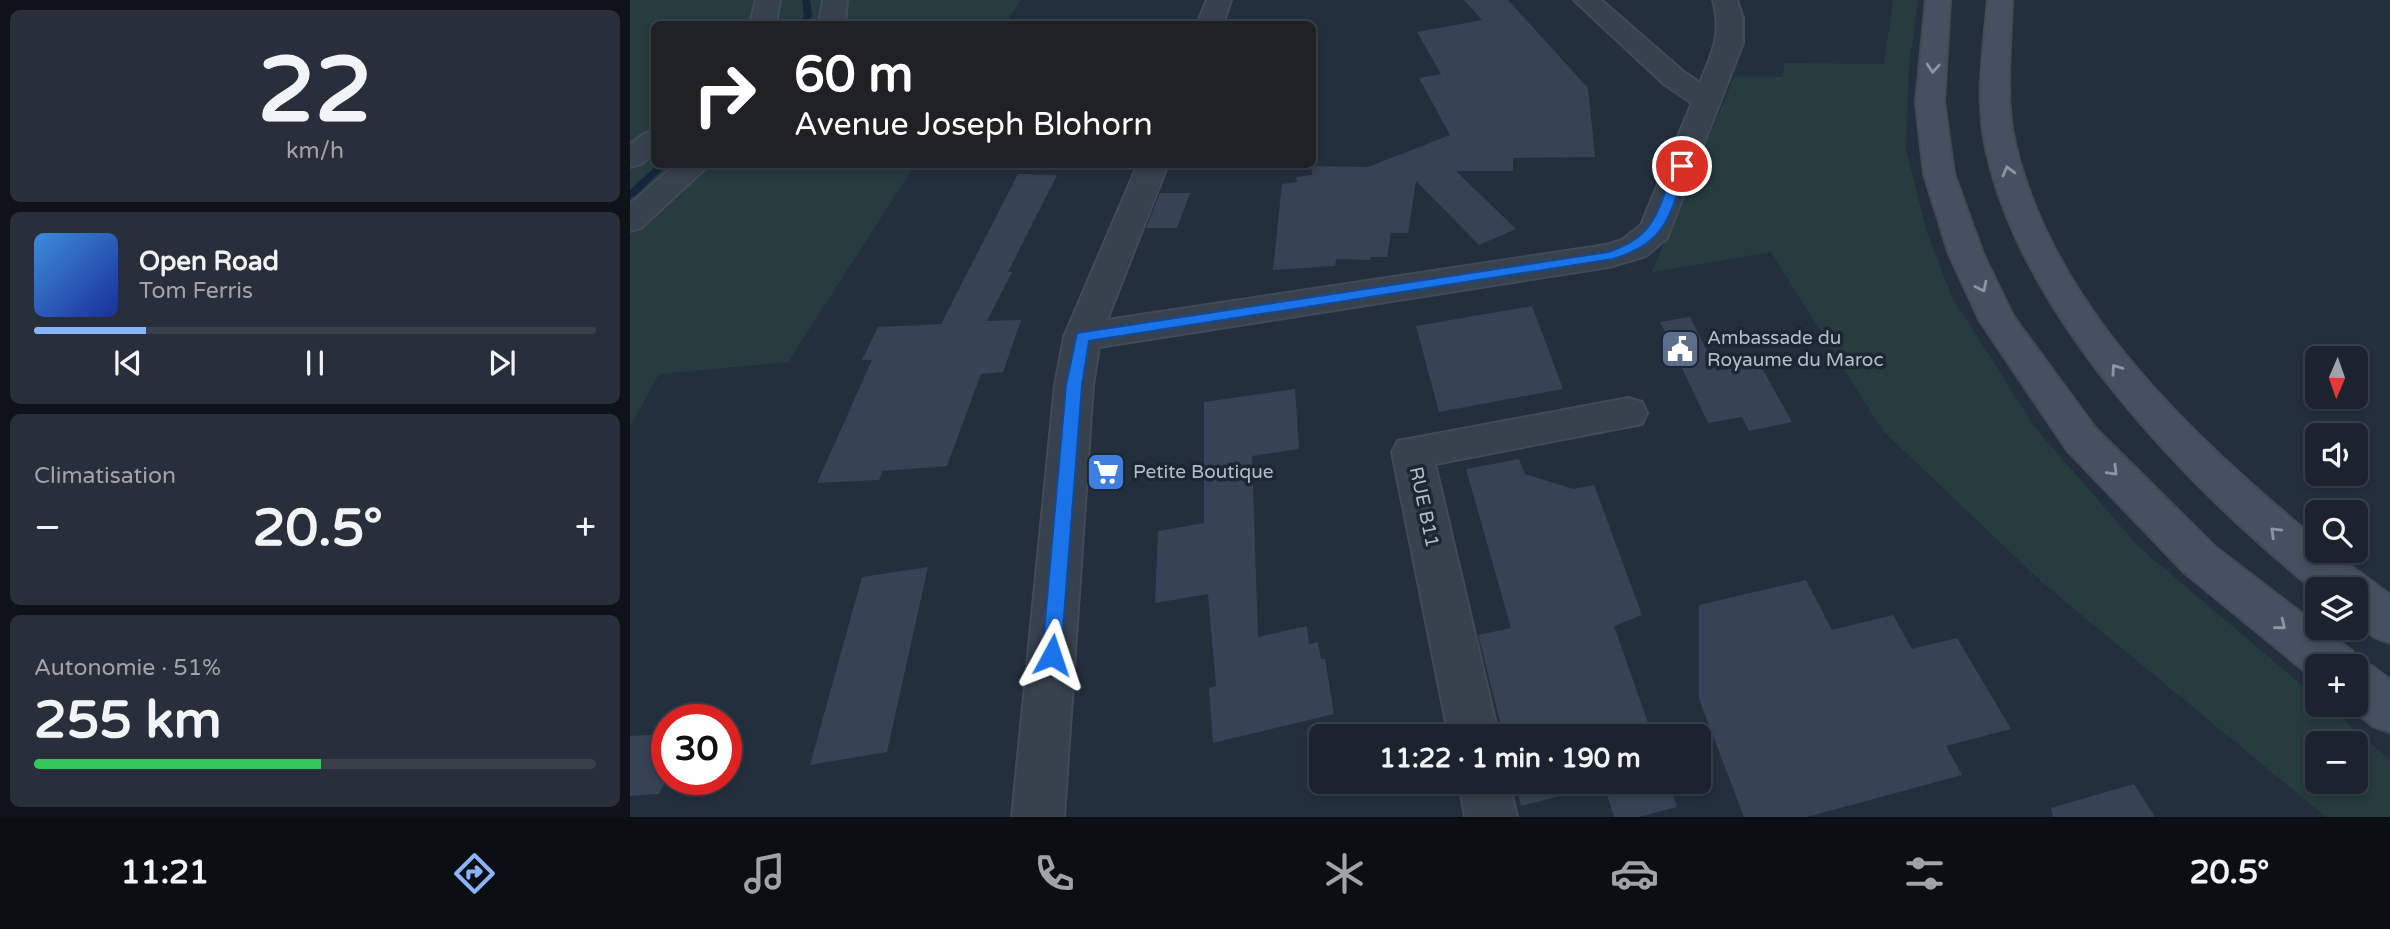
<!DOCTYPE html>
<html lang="fr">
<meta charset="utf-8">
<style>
body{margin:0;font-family:"Varela Round",sans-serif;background:#282f3a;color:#f1f3f6;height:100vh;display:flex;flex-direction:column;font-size:26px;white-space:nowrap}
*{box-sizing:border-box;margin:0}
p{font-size:23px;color:#a0a4aa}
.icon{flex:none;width:38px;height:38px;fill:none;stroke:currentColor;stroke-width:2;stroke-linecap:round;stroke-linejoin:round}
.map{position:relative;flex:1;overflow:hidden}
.side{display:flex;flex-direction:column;gap:10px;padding:10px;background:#0f1319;width:630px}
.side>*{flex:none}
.hud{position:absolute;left:21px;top:21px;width:665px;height:147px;border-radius:10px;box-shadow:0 4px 10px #0003,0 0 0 2px #39404a;background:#202124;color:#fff;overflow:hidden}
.needle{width:46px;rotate:182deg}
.fabs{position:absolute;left:1675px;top:346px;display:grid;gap:14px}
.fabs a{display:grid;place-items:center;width:63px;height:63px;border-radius:10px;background:#1b232e;box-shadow:0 4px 10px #0003,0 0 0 2px #39404a;font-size:35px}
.speed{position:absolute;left:21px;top:704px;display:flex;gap:14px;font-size:35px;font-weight:700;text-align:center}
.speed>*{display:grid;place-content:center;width:91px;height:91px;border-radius:50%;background:#1b232e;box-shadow:0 4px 10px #0003,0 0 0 2px #39404a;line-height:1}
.speed .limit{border:10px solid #d22;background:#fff;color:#111}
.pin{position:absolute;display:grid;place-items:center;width:60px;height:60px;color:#fff;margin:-30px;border:4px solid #fff;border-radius:50%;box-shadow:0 2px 7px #0007}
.me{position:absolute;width:77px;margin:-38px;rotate:5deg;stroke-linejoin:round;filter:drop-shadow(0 0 5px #0008)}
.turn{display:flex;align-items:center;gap:24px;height:147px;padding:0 28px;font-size:32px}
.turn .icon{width:91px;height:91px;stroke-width:2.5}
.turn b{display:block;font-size:49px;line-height:60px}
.big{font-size:52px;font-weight:800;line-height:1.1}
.side .widget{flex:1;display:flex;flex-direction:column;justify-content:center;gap:10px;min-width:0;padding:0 24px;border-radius:10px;background:#282f3a}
.side .dial{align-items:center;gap:0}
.dial b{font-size:91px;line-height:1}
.song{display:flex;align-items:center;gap:21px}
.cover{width:84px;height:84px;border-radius:10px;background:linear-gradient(135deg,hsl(210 70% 55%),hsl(230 70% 35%))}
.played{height:7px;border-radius:4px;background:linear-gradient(90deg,#8ab4f8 20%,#39404a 20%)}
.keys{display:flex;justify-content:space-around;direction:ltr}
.heat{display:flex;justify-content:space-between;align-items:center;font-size:38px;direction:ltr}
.charge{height:10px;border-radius:5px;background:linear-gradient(90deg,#34c759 51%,#39404a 0)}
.trip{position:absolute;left:679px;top:724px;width:402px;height:70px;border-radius:10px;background:#1b232e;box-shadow:0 4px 10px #0003,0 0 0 2px #39404a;font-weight:800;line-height:70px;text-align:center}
.menu{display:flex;height:112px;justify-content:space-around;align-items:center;background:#0b0e12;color:#a0a4aa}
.menu .icon{width:49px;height:49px}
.menu .selected{color:#8ab4f8}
.menu b{font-size:32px;color:#f1f3f6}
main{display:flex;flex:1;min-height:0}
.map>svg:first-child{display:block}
.green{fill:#263c3f;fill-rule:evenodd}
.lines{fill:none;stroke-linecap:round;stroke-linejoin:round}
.stream{fill:#17263c;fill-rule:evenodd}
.building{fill:#364354}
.minor-casing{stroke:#414a57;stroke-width:4}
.secondary-casing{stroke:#414a57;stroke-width:4}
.minor{fill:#38414e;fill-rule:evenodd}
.secondary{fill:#465061;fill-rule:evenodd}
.oneway{stroke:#8e96a5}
.route{fill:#1a73e8;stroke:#114b97;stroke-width:2}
.labels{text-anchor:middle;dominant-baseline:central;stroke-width:7;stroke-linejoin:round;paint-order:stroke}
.poi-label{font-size:19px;fill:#b4bcc9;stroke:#1d2633;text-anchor:start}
.street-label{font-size:19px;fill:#b4bcc9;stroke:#1d2633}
</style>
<main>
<section class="side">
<div class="widget dial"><b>22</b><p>km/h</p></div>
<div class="widget">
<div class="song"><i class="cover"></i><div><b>Open Road</b><p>Tom Ferris</p></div></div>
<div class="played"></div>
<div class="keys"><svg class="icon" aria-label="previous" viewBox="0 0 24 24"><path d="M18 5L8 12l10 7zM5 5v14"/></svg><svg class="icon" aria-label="pause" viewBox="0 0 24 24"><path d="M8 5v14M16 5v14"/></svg><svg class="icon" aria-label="next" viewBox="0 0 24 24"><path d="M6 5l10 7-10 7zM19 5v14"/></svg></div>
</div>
<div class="widget"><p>Climatisation</p>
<div class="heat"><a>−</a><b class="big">20.5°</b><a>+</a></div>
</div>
<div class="widget"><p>Autonomie · 51%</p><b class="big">255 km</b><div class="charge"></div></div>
</section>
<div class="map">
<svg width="1760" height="817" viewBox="0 0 1760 817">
<rect width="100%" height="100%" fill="#242f3e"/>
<!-- green -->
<path class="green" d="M0,0H391L375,24H24V164L285,165L158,362L29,374L0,427Z
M1263,0H1288L1279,67L1276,149L1296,230L1322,297L1406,429L1509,547L1687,698V705H1696L1760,760V817H1696L1414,584L1252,430L1141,252L1022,272L1104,77H1152L1155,63L1254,64ZM1687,744H1726V782H1687Z"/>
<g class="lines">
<!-- stream -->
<path class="stream" d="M172,0H180L182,15L178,24H170L174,15Z
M28,164H38L4,197L0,198V190Z"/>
</g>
<!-- building -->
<path class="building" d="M834,0H878L958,88L965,157L883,158V171H826L886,229L849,245L786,181L778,233H761L757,257H741L740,260L706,259L705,266L643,270L652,184L667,182L666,177L682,175V166L738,167L820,135L789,78L811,74L787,32L852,20Z
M388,174L427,175L378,272H382L357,321L391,320L373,372L351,374L317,466L252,471L249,480L187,483L242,360H232L248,327L311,324Z
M530,193H560L547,228H516Z
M902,306L933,389L809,412L786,326Z
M1060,317L1087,371L1129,363L1162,422L1119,431L1112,417L1078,423L1030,322Z
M665,389L669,449L622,456L628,637L677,626L679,644L688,642L691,659H695L704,714L583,743L579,688L586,686L578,594L525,603L528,531L574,523V402Z
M889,459L895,474L943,489L964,485L1012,615L984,626L1023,737H874L848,635L881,628L836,469Z
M298,567L257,752L180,765L232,577Z
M1176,580L1202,630L1263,615L1282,649L1327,638L1381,729L1316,746L1332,775L1177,817H1114L1069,699V605Z
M37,734V778L29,794L0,796V736Z
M885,782H1039L1047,807L1009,817H984L974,785L891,806Z
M1504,784L1525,817H1423L1421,808Z"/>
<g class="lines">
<!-- minor casing -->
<g class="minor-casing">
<path id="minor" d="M126,0H150L146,24H120Z
M193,0H217L215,24H189Z
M577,0H601L593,24H567Z
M944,0H971L1054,72L1070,83C1083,51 1092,35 1083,0H1107L1113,18V43L1037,238L1016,256L979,267L469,347L463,385L434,817H382L425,385L434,337L508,164H538L477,320L976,245L992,240L1011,225L1062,103L1034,84Z
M24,131V154L11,164L0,167V144L14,134Z
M46,164H80L11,228L0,231V204Z
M998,398L1012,402L1017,413L1012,424L805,464L869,737H819L762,452L768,441Z
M829,782H879L887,817H835Z"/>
</g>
<!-- secondary casing -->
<g class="secondary-casing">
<path id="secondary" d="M1296,0H1320L1314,102L1324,174L1353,254L1383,316L1465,428L1585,547L1687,625V628H1691L1722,651L1726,661L1743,667L1760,680V732L1743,726L1717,705H1726V667H1687V681L1555,573L1437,450L1350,321L1319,254L1294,174L1286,102Z
M1358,0H1382C1381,46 1374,98 1385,144C1424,308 1561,436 1687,540V551H1701L1760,595V643L1744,637L1726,622V590H1687V592C1556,486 1388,313 1355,143C1346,97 1354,46 1358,0Z"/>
</g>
<!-- minor -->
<use href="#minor" class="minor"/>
<!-- secondary -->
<use href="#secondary" class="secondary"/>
</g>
<!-- one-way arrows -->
<defs><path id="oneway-chevron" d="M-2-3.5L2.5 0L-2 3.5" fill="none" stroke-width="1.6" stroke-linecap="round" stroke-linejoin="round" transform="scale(1.75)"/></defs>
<g class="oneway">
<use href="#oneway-chevron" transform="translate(1303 68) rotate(94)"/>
<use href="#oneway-chevron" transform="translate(1378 171) rotate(-105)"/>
<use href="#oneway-chevron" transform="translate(1352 287) rotate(64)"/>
<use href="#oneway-chevron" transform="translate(1486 369) rotate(-125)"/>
<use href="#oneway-chevron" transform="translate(1483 471) rotate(46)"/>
<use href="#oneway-chevron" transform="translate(1645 532) rotate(-136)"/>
<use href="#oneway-chevron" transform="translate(1651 625) rotate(39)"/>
</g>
<!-- route -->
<path class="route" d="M1052,162L1058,166C1038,215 1039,242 983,259L459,341L452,385L431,655L429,661L422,664L415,661L412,655L436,385L447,333L978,252C1027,237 1027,209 1045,166Z"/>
<!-- icons -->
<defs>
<g id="civic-square" transform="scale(2.0125)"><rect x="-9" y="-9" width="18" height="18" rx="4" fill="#5c6f8a" stroke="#1d2633"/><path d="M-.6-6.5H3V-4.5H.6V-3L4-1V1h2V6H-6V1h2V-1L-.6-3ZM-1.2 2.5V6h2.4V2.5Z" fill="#fff"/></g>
<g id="supermarket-square" transform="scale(2.0125)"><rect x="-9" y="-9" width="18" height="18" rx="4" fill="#3f7fe0" stroke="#1d2633"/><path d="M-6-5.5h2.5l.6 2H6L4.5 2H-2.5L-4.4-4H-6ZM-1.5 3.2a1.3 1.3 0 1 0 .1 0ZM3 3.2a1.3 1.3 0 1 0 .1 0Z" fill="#fff"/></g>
</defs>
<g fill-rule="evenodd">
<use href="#civic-square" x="1050" y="349"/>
<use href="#supermarket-square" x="476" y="472"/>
</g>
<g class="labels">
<!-- poi labels -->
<g class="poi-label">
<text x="1077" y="338">Ambassade du<tspan x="1077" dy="22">Royaume du Maroc</tspan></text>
<text x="503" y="472">Petite Boutique</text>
</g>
<!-- street labels -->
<g class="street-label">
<text transform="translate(794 507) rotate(78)">RUE B11</text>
</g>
</g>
</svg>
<div class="fabs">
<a><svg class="needle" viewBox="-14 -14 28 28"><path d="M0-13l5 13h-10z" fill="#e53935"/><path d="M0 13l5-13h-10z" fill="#a0a4aa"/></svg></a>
<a><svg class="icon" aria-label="sound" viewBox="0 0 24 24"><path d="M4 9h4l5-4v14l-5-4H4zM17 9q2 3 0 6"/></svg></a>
<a><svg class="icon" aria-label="search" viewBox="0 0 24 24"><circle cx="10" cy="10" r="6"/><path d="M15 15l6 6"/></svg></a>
<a><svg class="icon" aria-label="layers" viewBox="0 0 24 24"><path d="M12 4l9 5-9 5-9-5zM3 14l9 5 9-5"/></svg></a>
<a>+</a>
<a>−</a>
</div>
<div class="speed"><div class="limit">30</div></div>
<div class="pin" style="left:1052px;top:166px;background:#d93025"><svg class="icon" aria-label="arrive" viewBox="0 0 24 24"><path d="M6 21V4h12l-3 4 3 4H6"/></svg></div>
<svg class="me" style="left:422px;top:655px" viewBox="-20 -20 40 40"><path d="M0-17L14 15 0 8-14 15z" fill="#1a73e8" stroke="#fff" stroke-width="4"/></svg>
<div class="trip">11:22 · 1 min · 190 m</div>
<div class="hud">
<div class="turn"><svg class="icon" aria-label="right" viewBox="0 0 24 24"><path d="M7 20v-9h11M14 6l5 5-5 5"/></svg><div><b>60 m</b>Avenue Joseph Blohorn</div></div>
</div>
</div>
</main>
<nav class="menu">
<b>11:21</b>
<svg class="icon selected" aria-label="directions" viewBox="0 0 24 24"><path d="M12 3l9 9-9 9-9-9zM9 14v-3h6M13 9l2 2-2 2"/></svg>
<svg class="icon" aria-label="music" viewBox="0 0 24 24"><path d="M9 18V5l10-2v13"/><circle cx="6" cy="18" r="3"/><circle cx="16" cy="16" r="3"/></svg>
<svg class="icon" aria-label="phone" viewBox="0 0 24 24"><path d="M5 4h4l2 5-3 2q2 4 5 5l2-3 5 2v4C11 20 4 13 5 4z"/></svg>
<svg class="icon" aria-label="climate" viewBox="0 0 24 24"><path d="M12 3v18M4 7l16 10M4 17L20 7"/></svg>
<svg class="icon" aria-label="car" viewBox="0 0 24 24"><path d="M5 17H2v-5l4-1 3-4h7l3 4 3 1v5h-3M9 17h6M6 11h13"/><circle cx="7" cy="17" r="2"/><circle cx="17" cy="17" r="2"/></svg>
<svg class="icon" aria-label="filters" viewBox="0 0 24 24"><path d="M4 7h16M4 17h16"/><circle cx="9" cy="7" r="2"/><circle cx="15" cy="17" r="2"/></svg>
<b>20.5°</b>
</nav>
